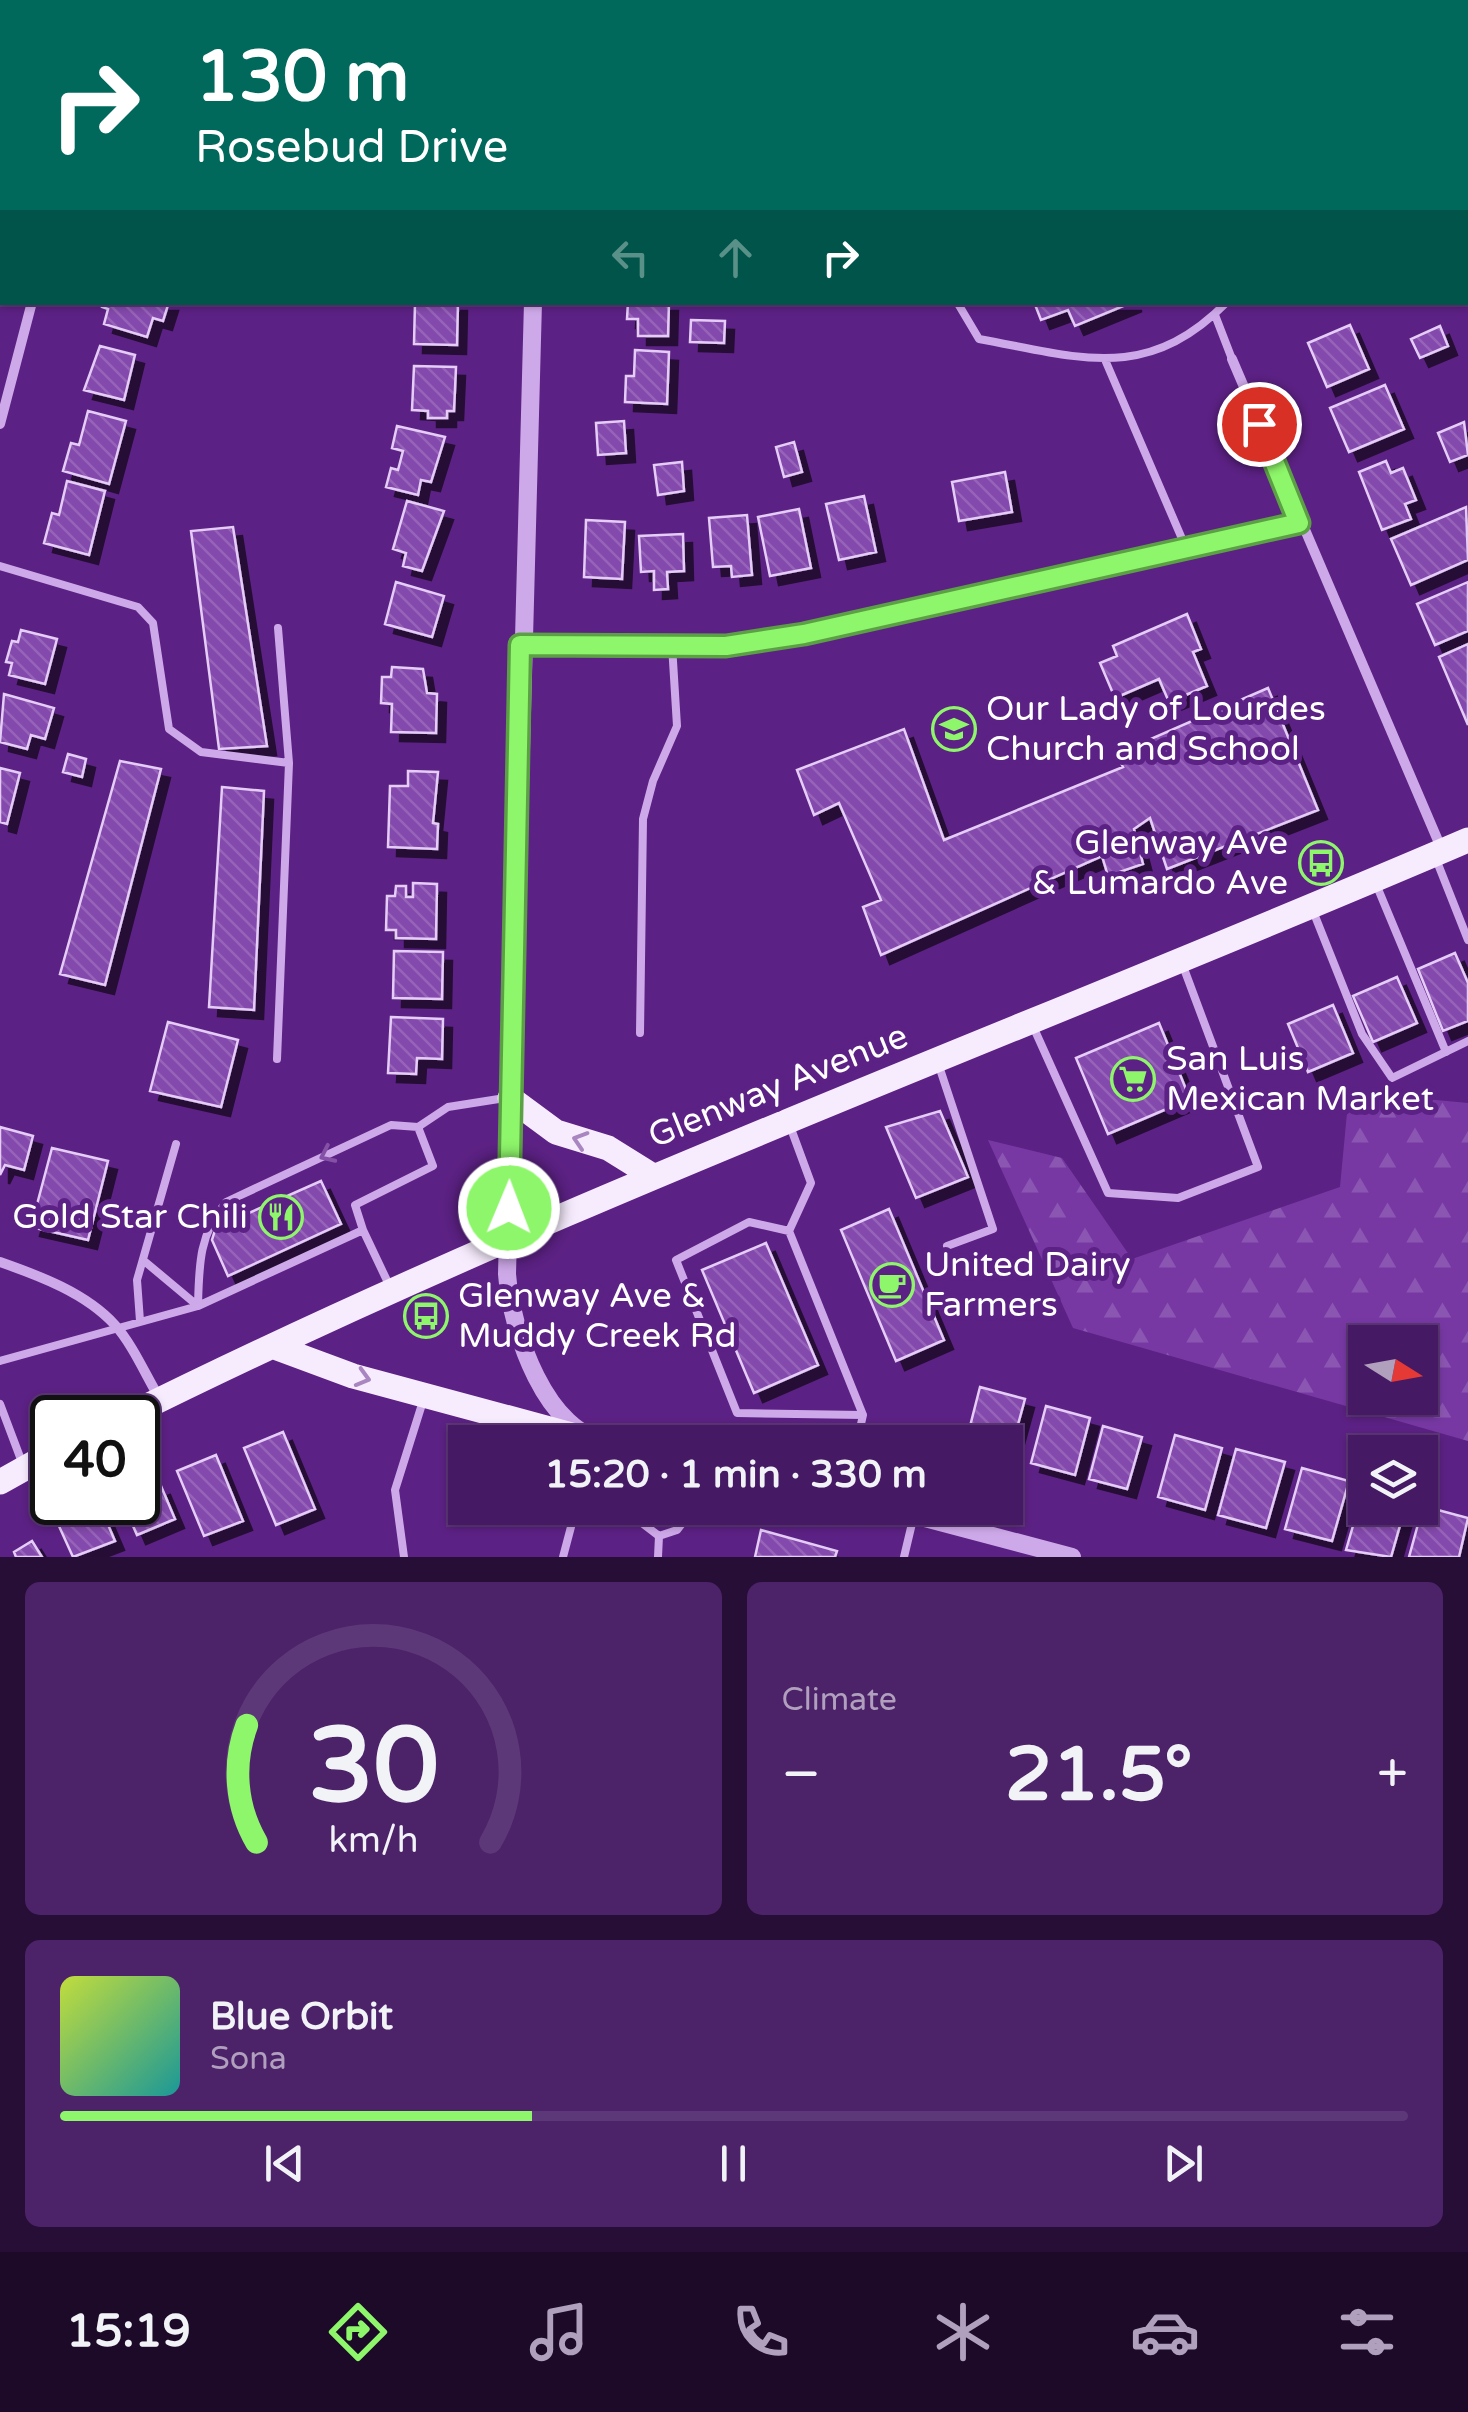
<!DOCTYPE html>
<meta charset="utf-8">
<style>
body{margin:0;font-family:"Varela Round",sans-serif;background:#4c2269;color:#f1f3f6;height:100vh;display:flex;flex-direction:column;font-size:38px;white-space:nowrap}
*{box-sizing:border-box;margin:0}
p{font-size:32px;color:#b0a0be}
.icon{flex:none;width:55px;height:55px;fill:none;stroke:currentColor;stroke-width:2;stroke-linecap:round;stroke-linejoin:round}
.map{position:relative;height:1557px;overflow:hidden}
.sheet{display:flex;flex-direction:column;gap:25px;padding:25px;background:#260e36;flex:1}
.sheet>*{flex:none}
.banner{position:absolute;left:0px;top:0px;width:1470px;height:305px;box-shadow:0 2px 8px #0004,0 0 0 2px #5d3878;background:#00695c;color:#fff;overflow:hidden}
.needle{width:65px;rotate:101deg}
.tools{position:absolute;left:1348px;top:1325px;display:grid;gap:20px}
.tools a{display:grid;place-items:center;width:90px;height:90px;border-radius:0px;background:#451963;box-shadow:0 2px 8px #0004,0 0 0 2px #5d3878;font-size:50px}
.speed{position:absolute;left:30px;top:1395px;display:flex;gap:20px;font-size:50px;font-weight:700;text-align:center}
.speed>*{display:grid;place-content:center;width:130px;height:130px;border-radius:50%;background:#451963;box-shadow:0 2px 8px #0004,0 0 0 2px #5d3878;line-height:1}
.speed .limit{border:5px solid #111;border-radius:15px;background:#fff;color:#111}
.pin{position:absolute;display:grid;place-items:center;width:85px;height:85px;color:#fff;margin:-42px;border:5px solid #fff;border-radius:50%;box-shadow:0 2px 10px #0007}
.me{position:absolute;width:110px;margin:-55px;rotate:1deg;stroke-linejoin:round;filter:drop-shadow(0 0 8px #0008)}
.turn{display:flex;align-items:center;gap:35px;height:210px;padding:0 30px;font-size:45px}
.turn .icon{width:130px;height:130px;stroke-width:2.5}
.turn b{display:block;font-size:70px;line-height:85px}
.lanes{display:flex;align-items:center;height:95px;padding:0 30px;background:#0003;justify-content:center;gap:50px;direction:ltr}
.lanes .off{opacity:.35}
.big{font-size:75px;font-weight:800;line-height:1.1}
.sheet .card{flex:1;display:flex;flex-direction:column;justify-content:center;gap:15px;min-width:0;padding:0 35px;border-radius:15px;background:#4c2269}
.sheet .dial{align-items:center;gap:0}
.dial svg{height:260px;overflow:visible;fill:none;stroke:#5d3878;stroke-width:7;stroke-linecap:round;text-anchor:middle}
.dial text{fill:#f1f3f6;stroke:none}
.song{display:flex;align-items:center;gap:30px}
.cover{width:120px;height:120px;border-radius:15px;background:linear-gradient(135deg,hsl(70 70% 55%),hsl(180 70% 35%))}
.played{height:10px;border-radius:5px;background:linear-gradient(90deg,#8ef66a 35%,#5d3878 35%)}
.keys{display:flex;justify-content:space-around;direction:ltr}
.heat{display:flex;justify-content:space-between;align-items:center;font-size:55px;direction:ltr}
.sheet .tiles{flex:1;display:grid;gap:25px;grid-template-columns:1fr 1fr}
.card:last-child{grid-column:span 2}
.trip{position:absolute;left:448px;top:1425px;width:575px;height:100px;border-radius:0px;background:#451963;box-shadow:0 2px 8px #0004,0 0 0 2px #5d3878;font-weight:800;line-height:100px;text-align:center}
.dock{display:flex;height:160px;justify-content:space-around;align-items:center;background:#1c0a28;color:#b0a0be}
.dock .icon{width:70px;height:70px}
.dock .active{color:#8ef66a}
.dock b{font-size:45px;color:#f1f3f6}
.map>svg:first-child{display:block}
.forest{fill:url(#forest-firs);fill-rule:evenodd}
.building{fill:url(#building-back-hatch);stroke:#e5cdf7;stroke-width:2.5;filter:url(#shadow)}
.lines{fill:none;stroke-linecap:round;stroke-linejoin:round}
.service{stroke:#cea9e9;stroke-width:8}
.minor{stroke:#cea9e9;stroke-width:10}
.tertiary{stroke:#cea9e9;stroke-width:18}
.primary{stroke:#f7ecfe;stroke-width:25}
.oneway{stroke:#aa86c1}
.oneway2{stroke:#8451a7}
.route-casing{stroke:#5ca045;stroke-width:25}
.route{stroke:#8ef66a;stroke-width:18}
.labels{text-anchor:middle;dominant-baseline:central;stroke-width:10;stroke-linejoin:round;paint-order:stroke}
.poi-label{font-size:35px;fill:#fff;stroke:#5c2184;text-anchor:start}
.street-label{font-size:35px;fill:#fff;stroke:#5c2184}
</style>
<div class="map">
<svg width="1468" height="1557" viewBox="0 0 1468 1557">
<defs>
<pattern id="forest-firs" width="22" height="20" patternUnits="userSpaceOnUse" patternTransform="scale(2.5)"><rect width="22" height="20" fill="#7738a3"/><path d="M5 1l3.5 6h-7zM16 11l3.5 6h-7z" fill="#8b56b1"/></pattern>
<pattern id="building-back-hatch" width="6" height="6" patternUnits="userSpaceOnUse" patternTransform="scale(2.5)"><rect width="6" height="6" fill="#8449ac"/><path d="M-1 5l2 2M0 0l6 6M5-1l2 2" fill="none" stroke="#9664b8"/></pattern>
<filter id="shadow"><feDropShadow dx="9" dy="9" stdDeviation="0" flood-color="#0009"/></filter>
</defs>
<rect width="100%" height="100%" fill="#5c2184"/>
<!-- forest -->
<path class="forest" d="M1349,1092L1468,1103V1441L1073,1328L988,1140L1062,1158L1132,1259L1340,1187ZM1365,1342H1420V1398H1365Z"/>
<!-- building -->
<path class="building" d="M103,302H169L163,321L153,318L147,337L104,324L108,309L102,307Z
M415,302H458L457,345L414,344Z
M628,302H669L668,336H638V319H627Z
M1034,302H1133L1075,326L1068,310L1041,320Z
M691,320L725,321L724,343L690,342Z
M1350,325L1369,369L1327,387L1308,343Z
M1440,326L1448,346L1420,358L1411,339Z
M100,346L135,355L124,400L84,390Z
M635,350L669,352L667,404L625,402L626,376H634Z
M414,366L456,367L454,411H447V418H428V411L412,410Z
M1385,385L1404,429L1349,452L1330,408Z
M88,411L126,421L109,484L63,471L71,443L79,445Z
M624,421L626,453L598,455L596,423Z
M1464,422L1468,455L1450,462L1438,433Z
M397,426L445,437L431,482L421,480L418,495L386,487L391,468L398,470L403,451L392,448Z
M794,442L802,472L784,477L776,447Z
M1386,461L1391,473L1403,468L1416,500L1405,504L1411,519L1382,530L1359,472Z
M682,462L684,491L658,495L654,465Z
M1005,472L1012,512L959,521L952,482Z
M67,481L105,491L89,555L44,543L52,513L59,515Z
M864,496L876,552L839,560L826,504Z
M407,501L444,511L422,571L403,566L406,553L393,549Z
M1466,507L1468,560L1411,585L1391,539Z
M799,509L811,568L770,576L758,517Z
M747,515L752,575L732,577L731,566L713,567L709,518Z
M586,520L625,522L622,579L584,577Z
M233,527L267,746L219,749L191,531Z
M683,534L684,571L667,572L668,589L654,590V571L641,572L639,536Z
M396,582L444,596L432,637L385,624Z
M1468,582V631L1435,645L1417,604Z
M1187,614L1201,649L1193,652L1207,686L1169,702L1159,679L1115,698L1100,663L1117,656L1113,646Z
M21,630L57,639L45,684L9,675L12,663L6,662L12,641L18,642Z
M1468,644V725L1439,657Z
M392,667L423,669L427,693L437,694L436,733L391,732L392,704L381,703L382,677H391Z
M1268,688L1318,810L1167,869L1150,818L1134,829L1143,864L1108,876L1102,856L881,955L863,907L881,900L839,803L814,815L797,770L904,729L944,840L1123,767L1116,754Z
M4,694L54,708L45,739L31,735L27,749L0,742Z
M68,754L86,759L82,777L63,772Z
M120,761L161,769L105,985L60,974Z
M0,768L20,773L7,824L0,822Z
M408,771L438,772L433,823L438,824L437,849L388,847L390,786H408Z
M222,787L264,791L254,1010L209,1007Z
M413,883L437,884L436,939L396,938V930H386L387,896H395L396,886H406V897H413Z
M394,951L443,952L442,999L393,998Z
M1455,953L1468,983V1021L1443,1031L1418,969Z
M1397,977L1417,1023L1373,1042L1353,996Z
M1333,1005L1353,1053L1308,1072L1288,1024Z
M391,1017L443,1019L442,1059L417,1058L416,1074L388,1073Z
M168,1022L238,1040L221,1107L150,1091Z
M1159,1023L1190,1099L1108,1134L1076,1058Z
M940,1111L968,1177L916,1198L886,1127Z
M0,1127L33,1136L24,1170L5,1165L0,1175Z
M52,1148L108,1161L88,1240L31,1227Z
M321,1181L341,1224L228,1276L212,1240L219,1217H240Z
M889,1209L944,1340L896,1361L841,1230Z
M766,1243L818,1365L754,1393L702,1270Z
M980,1387L1025,1399L1009,1457L1005,1456V1442H966Z
M1046,1406L1090,1418L1075,1475L1031,1463Z
M1103,1426L1142,1437L1127,1489L1089,1479Z
M283,1432L315,1509L276,1525L244,1448Z
M1175,1435L1222,1448L1205,1510L1158,1497Z
M1236,1449L1285,1462L1266,1528L1218,1515Z
M216,1455L243,1521L204,1536L177,1471Z
M1302,1468L1349,1481L1332,1541L1285,1529Z
M147,1485L149,1491L161,1486L175,1519L137,1535L123,1503L138,1502V1488Z
M1364,1488L1365,1508H1405L1391,1557L1346,1550Z
M100,1506L115,1541L73,1557L58,1524Z
M1423,1506L1468,1518L1459,1557H1409Z
M761,1530L837,1551L835,1557H755Z
M32,1541L42,1557H16L14,1552Z"/>
<g class="lines">
<!-- service -->
<path class="service" d="M845,2V0
M1011,2V0
M957,302L979,339C1079,357 1146,384 1227,302
M1215,315L1232,359
M1106,362L1186,548
M0,566L138,607L153,623L169,729L201,752L289,763L277,1059
M278,628L289,763
M1436,859L1468,940
M1376,884L1446,1052
M1313,911L1362,1034L1392,1078L1468,1041
M1032,1024L1108,1193L1178,1198L1258,1167L1183,966
M640,1033L643,819L653,781L677,726L672,645
M938,1063L993,1229L947,1246
M790,1126L811,1183L789,1231L863,1415L857,1442
M363,1230L391,1289
M789,1231L749,1222L676,1260L737,1413L863,1415
M143,1260L198,1306L363,1230L355,1205L433,1166L418,1127L448,1107L505,1098
M140,1321L137,1280L176,1144
M0,1361L198,1306C199,1265 199,1234 226,1202L391,1125L418,1127
M0,1404L23,1465
M633,1508L638,1520L659,1536
M404,1557L395,1490L423,1401
M563,1557L576,1508
M658,1557L659,1536L677,1530L694,1508
M904,1557L914,1515"/>
<!-- minor -->
<path class="minor" d="M111,2L112,0
M1232,359L1442,850
M0,424L32,302
M521,645L726,646L804,634L1299,523
M0,1262C40,1276 86,1293 115,1325C133,1345 146,1376 160,1399"/>
<!-- tertiary -->
<path class="tertiary" d="M544,2V0
M533,302L507,1274C511,1329 546,1437 611,1442
M887,1508L1072,1557"/>
<!-- primary -->
<path class="primary" d="M510,1098L556,1132L608,1148L653,1176
M272,1346L353,1376L594,1441
M123,1418C561,1200 1019,1033 1468,840
M0,1482L52,1453"/>
</g>
<!-- one-way arrows -->
<defs><path id="oneway-chevron" d="M-2-3.5L2.5 0L-2 3.5" fill="none" stroke-width="1.6" stroke-linecap="round" stroke-linejoin="round" transform="scale(2.5)"/></defs>
<g class="oneway">
<use href="#oneway-chevron" transform="translate(580 1140) rotate(-162)"/>
<use href="#oneway-chevron" transform="translate(363 1378) rotate(16)"/>
</g>
<use class="oneway2" href="#oneway-chevron" transform="translate(327 1155) rotate(155)"/>
<g class="lines">
<!-- route casing -->
<g class="route-casing">
<path id="route" d="M509,1208L520,645L726,646L804,634L1299,523L1259,424"/>
</g>
<!-- route -->
<use href="#route" class="route"/>
</g>
<!-- icons -->
<defs>
<g id="school-ring" transform="scale(2.25)"><circle r="9.5" fill="#5c2184" stroke="#8ef66a" stroke-width="1.5"/><path d="M0-5L7-2L0 1L-7-2ZM-4 1L0 2.5L4 1V4Q0 6-4 4Z" fill="#8ef66a"/></g>
<g id="bus-ring" transform="scale(2.25)"><circle r="9.5" fill="#5c2184" stroke="#8ef66a" stroke-width="1.5"/><path d="M-5-6H5V4H4V6H2V4H-2V6H-4V4H-5ZM-3.5-4V0h7V-4ZM-3.5 1.2v1.5H-2V1.2ZM2 1.2v1.5H3.5V1.2Z" fill="#8ef66a"/></g>
<g id="supermarket-ring" transform="scale(2.25)"><circle r="9.5" fill="#5c2184" stroke="#8ef66a" stroke-width="1.5"/><path d="M-6-5.5h2.5l.6 2H6L4.5 2H-2.5L-4.4-4H-6ZM-1.5 3.2a1.3 1.3 0 1 0 .1 0ZM3 3.2a1.3 1.3 0 1 0 .1 0Z" fill="#8ef66a"/></g>
<g id="restaurant-ring" transform="scale(2.25)"><circle r="9.5" fill="#5c2184" stroke="#8ef66a" stroke-width="1.5"/><path d="M-5-6h1v4h1v-4h1v4h1v-4h1v5L-1.5 .5V6h-2V.5L-5-1ZM5-6V6H3V1.5H1.5Q1.5-4 5-6Z" fill="#8ef66a"/></g>
<g id="cafe-ring" transform="scale(2.25)"><circle r="9.5" fill="#5c2184" stroke="#8ef66a" stroke-width="1.5"/><path d="M-5.5-4.5H6V0H3Q3 3.5 0 3.5H-2.5Q-5.5 3.5-5.5 0ZM3-3.2v2h1.7v-2ZM-6 4.5H4V6H-6Z" fill="#8ef66a"/></g>
</defs>
<g fill-rule="evenodd">
<use href="#school-ring" x="954" y="729"/>
<use href="#bus-ring" x="1321" y="863"/>
<use href="#supermarket-ring" x="1133" y="1079"/>
<use href="#restaurant-ring" x="281" y="1217"/>
<use href="#cafe-ring" x="892" y="1285"/>
<use href="#bus-ring" x="426" y="1316"/>
</g>
<g class="labels">
<!-- poi labels -->
<g class="poi-label">
<text x="986" y="709">Our Lady of Lourdes<tspan x="986" dy="40">Church and School</tspan></text>
<text x="1288" y="843" text-anchor="end">Glenway Ave<tspan x="1288" dy="40">&amp; Lumardo Ave</tspan></text>
<text x="1166" y="1059">San Luis<tspan x="1166" dy="40">Mexican Market</tspan></text>
<text x="248" y="1217" text-anchor="end">Gold Star Chili</text>
<text x="924" y="1265">United Dairy<tspan x="924" dy="40">Farmers</tspan></text>
<text x="458" y="1296">Glenway Ave &amp;<tspan x="458" dy="40">Muddy Creek Rd</tspan></text>
</g>
<!-- street labels -->
<g class="street-label">
<text transform="translate(778 1086) rotate(-22)">Glenway Avenue</text>
</g>
</g>
</svg>
<div class="tools">
<a><svg class="needle" viewBox="-14 -14 28 28"><path d="M0-13l5 13h-10z" fill="#e53935"/><path d="M0 13l5-13h-10z" fill="#b0a0be"/></svg></a>
<a><svg class="icon" aria-label="layers" viewBox="0 0 24 24"><path d="M12 4l9 5-9 5-9-5zM3 14l9 5 9-5"/></svg></a>
</div>
<div class="speed"><div class="limit">40</div></div>
<div class="pin" style="left:1259px;top:424px;background:#d93025"><svg class="icon" aria-label="arrive" viewBox="0 0 24 24"><path d="M6 21V4h12l-3 4 3 4H6"/></svg></div>
<svg class="me" style="left:509px;top:1208px" viewBox="-20 -20 40 40"><circle r="17" fill="#8ef66a" stroke="#fff" stroke-width="3"/><path d="M0-11L8 9 0 5-8 9z" fill="#fff"/></svg>
<div class="trip">15:20 · 1 min · 330 m</div>
<div class="banner">
<div class="turn"><svg class="icon" aria-label="right" viewBox="0 0 24 24"><path d="M7 20v-9h11M14 6l5 5-5 5"/></svg><div><b>130 m</b>Rosebud Drive</div></div>
<div class="lanes"><svg class="icon off" aria-label="left" viewBox="0 0 24 24"><path d="M17 20v-9H6M10 6l-5 5 5 5"/></svg><svg class="icon off" aria-label="ahead" viewBox="0 0 24 24"><path d="M12 20V5M6 11l6-6 6 6"/></svg><svg class="icon" aria-label="right" viewBox="0 0 24 24"><path d="M7 20v-9h11M14 6l5 5-5 5"/></svg></div>
</div>
</div>
<section class="sheet">
<div class="tiles">
<div class="card dial"><svg viewBox="0 0 100 80">
<path d="M14 69A42 42 0 1 1 86 69"/>
<path d="M14 69A42 42 0 0 1 11 33" stroke="#8ef66a"/>
<text x="50" y="56" font-size="32" font-weight="700">30</text>
<text x="50" y="72" font-size="11">km/h</text>
</svg></div>
<div class="card"><p>Climate</p>
<div class="heat"><a>−</a><b class="big">21.5°</b><a>+</a></div>
</div>
<div class="card">
<div class="song"><i class="cover"></i><div><b>Blue Orbit</b><p>Sona</p></div></div>
<div class="played"></div>
<div class="keys"><svg class="icon" aria-label="previous" viewBox="0 0 24 24"><path d="M18 5L8 12l10 7zM5 5v14"/></svg><svg class="icon" aria-label="pause" viewBox="0 0 24 24"><path d="M8 5v14M16 5v14"/></svg><svg class="icon" aria-label="next" viewBox="0 0 24 24"><path d="M6 5l10 7-10 7zM19 5v14"/></svg></div>
</div>
</div>
</section>
<nav class="dock">
<b>15:19</b>
<svg class="icon active" aria-label="directions" viewBox="0 0 24 24"><path d="M12 3l9 9-9 9-9-9zM9 14v-3h6M13 9l2 2-2 2"/></svg>
<svg class="icon" aria-label="music" viewBox="0 0 24 24"><path d="M9 18V5l10-2v13"/><circle cx="6" cy="18" r="3"/><circle cx="16" cy="16" r="3"/></svg>
<svg class="icon" aria-label="phone" viewBox="0 0 24 24"><path d="M5 4h4l2 5-3 2q2 4 5 5l2-3 5 2v4C11 20 4 13 5 4z"/></svg>
<svg class="icon" aria-label="climate" viewBox="0 0 24 24"><path d="M12 3v18M4 7l16 10M4 17L20 7"/></svg>
<svg class="icon" aria-label="car" viewBox="0 0 24 24"><path d="M5 17H2v-5l4-1 3-4h7l3 4 3 1v5h-3M9 17h6M6 11h13"/><circle cx="7" cy="17" r="2"/><circle cx="17" cy="17" r="2"/></svg>
<svg class="icon" aria-label="filters" viewBox="0 0 24 24"><path d="M4 7h16M4 17h16"/><circle cx="9" cy="7" r="2"/><circle cx="15" cy="17" r="2"/></svg>
</nav>
